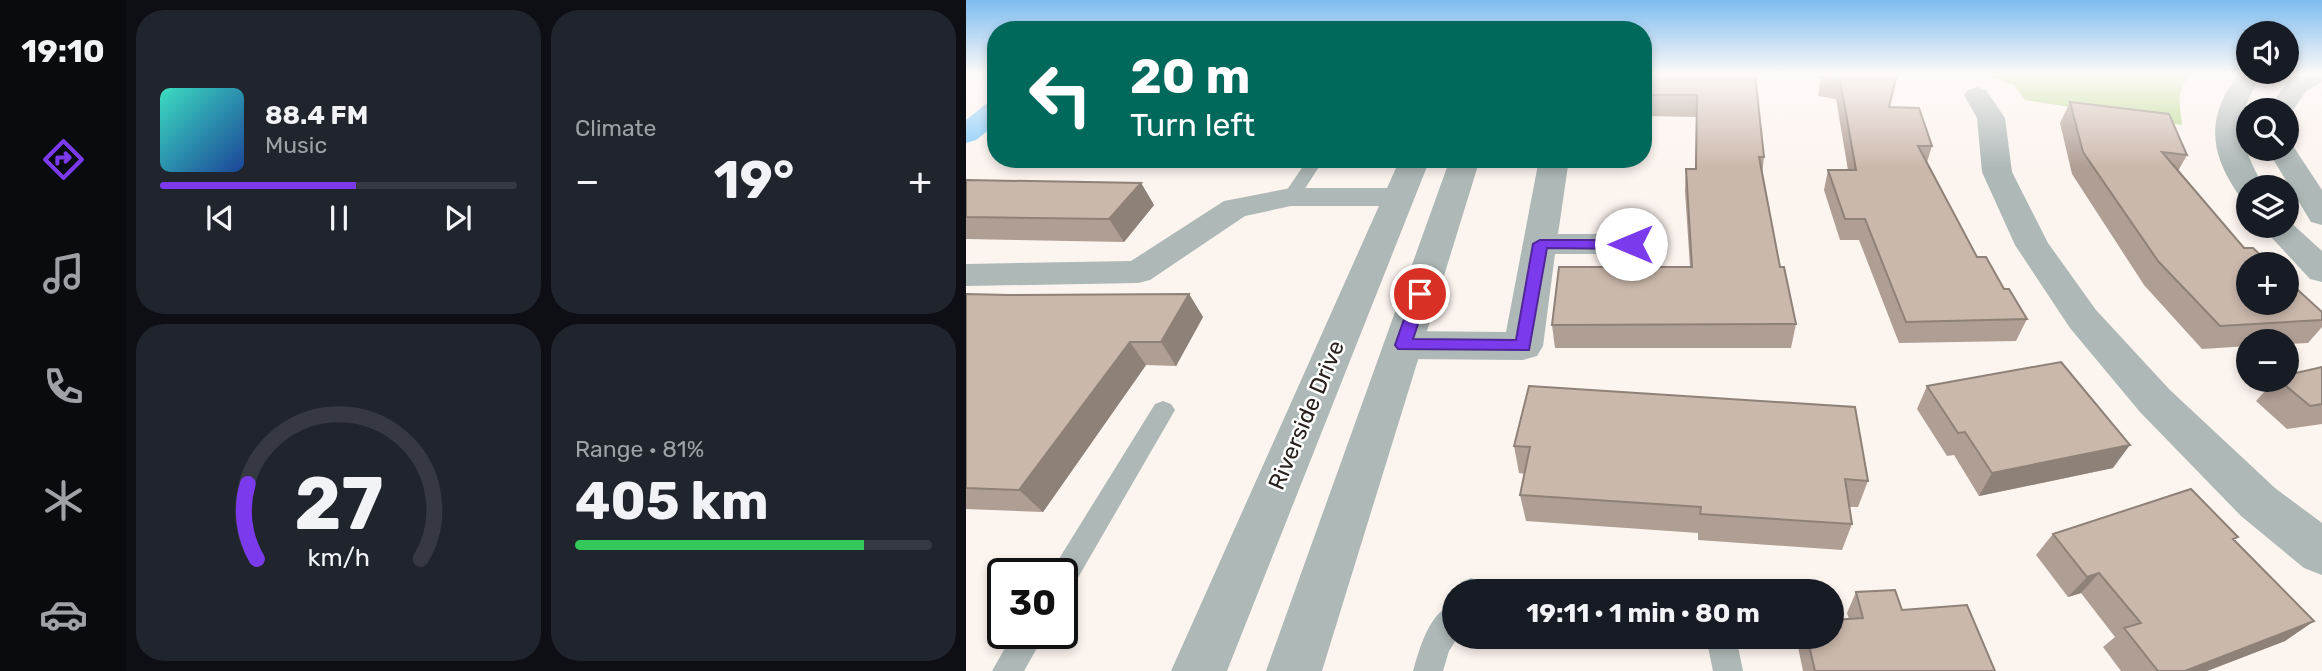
<!DOCTYPE html>
<meta charset="utf-8">
<style>
body{margin:0;font-family:Rubik,sans-serif;background:#20242c;color:#f1f3f6;height:100vh;display:flex;flex-direction:column;font-size:26px;white-space:nowrap}
*{box-sizing:border-box;margin:0}
p{font-size:23px;color:#9ea1a6}
.icon{flex:none;width:38px;height:38px;fill:none;stroke:currentColor;stroke-width:2;stroke-linecap:round;stroke-linejoin:round}
.map{position:relative;flex:1;overflow:hidden}
.drawer{display:flex;flex-direction:column;gap:10px;padding:10px;background:#0d0f14;width:840px}
.drawer>*{flex:none}
.top-card{position:absolute;left:21px;top:21px;width:665px;height:147px;border-radius:28px;box-shadow:0 4px 10px #0003;background:#00695c;color:#fff;overflow:hidden}
.fabs{position:absolute;left:1270px;top:21px;display:grid;gap:14px}
.fabs a{display:grid;place-items:center;width:63px;height:63px;border-radius:50%;background:#171b24;box-shadow:0 4px 10px #0003;font-size:35px}
.speed{position:absolute;left:21px;top:558px;display:flex;gap:14px;font-size:35px;font-weight:700;text-align:center}
.speed>*{display:grid;place-content:center;width:91px;height:91px;border-radius:50%;background:#171b24;box-shadow:0 4px 10px #0003;line-height:1}
.speed .limit{border:4px solid #111;border-radius:10px;background:#fff;color:#111}
.pin{position:absolute;display:grid;place-items:center;width:60px;height:60px;color:#fff;margin:-30px;border:4px solid #fff;border-radius:50%;box-shadow:0 2px 7px #0007}
.me{position:absolute;width:77px;margin:-38px;rotate:270deg;stroke-linejoin:round;filter:drop-shadow(0 0 5px #0008)}
.turn{display:flex;align-items:center;gap:24px;height:147px;padding:0 28px;font-size:32px}
.turn .icon{width:91px;height:91px;stroke-width:2.5}
.turn b{display:block;font-size:49px;line-height:60px}
.big{font-size:52px;font-weight:700;line-height:1.1}
.drawer .widget{flex:1;display:flex;flex-direction:column;justify-content:center;gap:10px;min-width:0;padding:0 24px;border-radius:28px;background:#20242c}
.drawer .dial{align-items:center;gap:0}
.dial svg{height:182px;overflow:visible;fill:none;stroke:#363941;stroke-width:7;stroke-linecap:round;text-anchor:middle}
.dial text{fill:#f1f3f6;stroke:none}
.song{display:flex;align-items:center;gap:21px}
.cover{width:84px;height:84px;border-radius:10px;background:linear-gradient(135deg,hsl(170 70% 55%),hsl(220 70% 35%))}
.played{height:7px;border-radius:4px;background:linear-gradient(90deg,#7c3aed 55%,#363941 55%)}
.keys{display:flex;justify-content:space-around;direction:ltr}
.heat{display:flex;justify-content:space-between;align-items:center;font-size:38px;direction:ltr}
.charge{height:10px;border-radius:5px;background:linear-gradient(90deg,#34c759 81%,#363941 0)}
.drawer .tiles{flex:1;display:grid;gap:10px;grid-template-columns:repeat(2,1fr)}
.trip{position:absolute;left:476px;top:579px;width:402px;height:70px;border-radius:35px;background:#171b24;box-shadow:0 4px 10px #0003;font-weight:700;line-height:70px;text-align:center}
main{display:flex;flex:1;min-height:0}
.menu{display:flex;flex-direction:column;width:126px;justify-content:space-around;align-items:center;background:#090b0e;color:#9ea1a6}
.menu .icon{width:49px;height:49px}
.menu .on{color:#7c3aed}
.menu b{font-size:32px;color:#f1f3f6}
.map>svg:first-child{display:block}
.green{fill:#b7d98d}
.lines{fill:none;stroke-linecap:round;stroke-linejoin:round}
.canal{fill:#7ec8fa;fill-rule:evenodd}
.service{fill:#adb8b7;fill-rule:evenodd}
.minor{fill:#adb8b7;fill-rule:evenodd}
.tertiary{fill:#adb8b7;fill-rule:evenodd}
.wall{fill:#af9e94}
.shaded-wall{fill:#8e8178}
.building{fill:#cbb8ac;stroke:#8e8178;stroke-width:2}
.route{fill:#7c3aed;stroke:#51269a;stroke-width:2}
.labels{text-anchor:middle;dominant-baseline:central;stroke-width:5;stroke-linejoin:round;paint-order:stroke}
.street-label{font-size:23px;fill:#29211d;stroke:#fff}
</style>
<main>
<nav class="menu">
<b>19:10</b>
<svg class="icon on" aria-label="directions" viewBox="0 0 24 24"><path d="M12 3l9 9-9 9-9-9zM9 14v-3h6M13 9l2 2-2 2"/></svg>
<svg class="icon" aria-label="music" viewBox="0 0 24 24"><path d="M9 18V5l10-2v13"/><circle cx="6" cy="18" r="3"/><circle cx="16" cy="16" r="3"/></svg>
<svg class="icon" aria-label="phone" viewBox="0 0 24 24"><path d="M5 4h4l2 5-3 2q2 4 5 5l2-3 5 2v4C11 20 4 13 5 4z"/></svg>
<svg class="icon" aria-label="climate" viewBox="0 0 24 24"><path d="M12 3v18M4 7l16 10M4 17L20 7"/></svg>
<svg class="icon" aria-label="car" viewBox="0 0 24 24"><path d="M5 17H2v-5l4-1 3-4h7l3 4 3 1v5h-3M9 17h6M6 11h13"/><circle cx="7" cy="17" r="2"/><circle cx="17" cy="17" r="2"/></svg>
</nav>
<section class="drawer">
<div class="tiles">
<div class="widget">
<div class="song"><i class="cover"></i><div><b>88.4 FM</b><p>Music</p></div></div>
<div class="played"></div>
<div class="keys"><svg class="icon" aria-label="previous" viewBox="0 0 24 24"><path d="M18 5L8 12l10 7zM5 5v14"/></svg><svg class="icon" aria-label="pause" viewBox="0 0 24 24"><path d="M8 5v14M16 5v14"/></svg><svg class="icon" aria-label="next" viewBox="0 0 24 24"><path d="M6 5l10 7-10 7zM19 5v14"/></svg></div>
</div>
<div class="widget"><p>Climate</p>
<div class="heat"><a>−</a><b class="big">19°</b><a>+</a></div>
</div>
<div class="widget dial"><svg viewBox="0 0 100 80">
<path d="M14 69A42 42 0 1 1 86 69"/>
<path d="M14 69A42 42 0 0 1 10 36" stroke="#7c3aed"/>
<text x="50" y="56" font-size="32" font-weight="700">27</text>
<text x="50" y="72" font-size="11">km/h</text>
</svg></div>
<div class="widget"><p>Range · 81%</p><b class="big">405 km</b><div class="charge"></div></div>
</div>
</section>
<div class="map">
<svg width="1356" height="671" viewBox="0 0 1356 671">
<rect width="100%" height="100%" fill="#fcf4ef"/>
<!-- green -->
<path class="green" d="M1018,74H1226C1209,88 1214,105 1216,125L1059,100L1048,85Z"/>
<g class="lines">
<!-- canal -->
<path class="canal" d="M30,102V124L10,140L0,143V120L20,104Z"/>
<!-- service -->
<path class="service" d="M342,159H358L331,201H319L316,197Z
M197,401L205,404L209,410L106,588L96,592V574H84L86,570L189,404Z
M505,578L517,582L521,592H491L495,582Z
M488,603V637H492L483,651L477,671H447C454,647 463,613 488,603Z
M47,634H79L58,671H26Z
M740,637H770L777,671H747Z"/>
<!-- minor -->
<path class="minor" d="M1011,87L1020,90L1039,118L1046,172L1082,243L1130,310L1204,390L1309,488L1356,523V575L1338,568L1275,516L1174,412L1104,328L1049,245L1016,172L1011,118L998,95L1002,90Z
M573,159H603L592,234H665L677,237L682,244L677,251L665,254H589L577,346L571,356L557,360L437,359L423,355L418,345L423,335L437,331L540,332Z
M325,188H432L443,190L448,197L443,204L432,206H325L279,216L184,280L172,283L0,286V264L165,261L258,201Z"/>
<!-- tertiary -->
<path class="tertiary" d="M1272,74H1297C1267,118 1273,142 1298,187H1283V196L1272,194C1242,150 1241,116 1272,74Z
M1334,74H1356V82L1340,91L1323,116L1321,110H1301L1322,81Z
M1321,142L1325,143L1356,190V225L1345,222L1301,149H1321Z
M434,159H464L261,671H205Z
M484,159H514L356,671H300Z
M1321,219L1356,251V282L1344,279L1295,226H1321Z"/>
</g>
<!-- wall -->
<path class="wall" d="M677,74H789L798,157L796,175L814,267L830,324L825,348H589L586,325L724,267L719,191L720,169H729L730,117L677,116Z
M927,74L923,107L966,146L961,162L1011,257L1038,289L1061,319L1050,341L933,343L893,240H874L858,190L862,170H882L870,99L852,96L855,77Z
M1104,102L1221,155L1212,171L1278,248L1356,312V327L1342,343L1321,344V341H1283V346L1236,349L1178,285L1106,174L1094,123Z
M0,180L175,183L188,205L158,242L0,239Z
M0,294L42,295L223,294L237,317L210,366L180,365L77,512L0,509Z
M1356,367V424L1321,429L1290,401L1309,380H1321Z
M563,386L902,481L892,507H883L886,524L876,550L732,540V533L560,521L554,495L559,474L553,473L548,446Z
M961,386L1147,468L1013,496L988,455L981,456L951,409Z
M1087,534L1268,541L1348,621L1319,641L1241,671H1155L1137,647L1149,637L1115,593L1102,597L1070,555Z
M890,592L936,610L1029,671H837L831,642L832,637H866L883,619L881,613Z"/>
<!-- shaded-wall -->
<path class="shaded-wall" d="M175,183L188,205L158,242L143,219Z
M223,294L237,317L210,366L195,342Z
M164,342L180,365L77,512L53,490Z
M1164,445L1147,468L1013,496L1026,473Z
M1133,573L1115,593L1102,597L1121,577Z
M1348,621L1319,641L1241,671H1219Z"/>
<!-- building -->
<path class="building" d="M677,74H789L798,157H793L814,267H818L830,324L586,325L593,267H726L720,169H730L731,95H677Z
M857,74H926L931,75L923,107L953,108L966,146H952L1011,257H1020L1038,289H1043L1061,319L940,322L899,219H879L862,170H890L874,80L855,77Z
M1104,102L1203,114L1221,155L1196,152L1278,248H1287L1304,264H1283V303H1321V280L1356,312V320L1254,326L1192,261L1117,152Z
M0,180L175,183L143,219L0,217Z
M0,294L42,295L223,294L195,342H164L53,490L0,488Z
M1095,362L1164,445L1026,473L999,432L992,433L961,386Z
M1356,367V404L1344,406L1313,380H1321V375Z
M563,386L889,407L902,481L879,479L886,524L734,514L735,507L554,495L564,447L548,446Z
M1225,489L1272,537L1267,539L1348,621L1219,671H1192L1158,628L1175,623L1133,573L1121,577L1087,534Z
M929,590L936,610L1001,605L1029,671H849L841,637H866V620L897,618L890,592Z"/>
<!-- sky -->
<linearGradient id="sky" x2="0" y2="1"><stop stop-color="#7dbcef"/><stop offset="0.44" stop-color="#fefaf8"/><stop offset="1" stop-color="#fefaf8" stop-opacity="0"/></linearGradient>
<rect width="1356" height="168" fill="url(#sky)"/>
<!-- route -->
<path class="route" d="M574,240H665L672,244L665,249L581,248L563,350L432,349L429,345L447,294L454,289L462,294L447,339L550,340L567,244Z"/>
<g class="labels">
<!-- street labels -->
<g class="street-label">
<text transform="translate(340 415) rotate(-67)">Riverside Drive</text>
</g>
</g>
</svg>
<div class="fabs">
<a><svg class="icon" aria-label="sound" viewBox="0 0 24 24"><path d="M4 9h4l5-4v14l-5-4H4zM17 9q2 3 0 6"/></svg></a>
<a><svg class="icon" aria-label="search" viewBox="0 0 24 24"><circle cx="10" cy="10" r="6"/><path d="M15 15l6 6"/></svg></a>
<a><svg class="icon" aria-label="layers" viewBox="0 0 24 24"><path d="M12 4l9 5-9 5-9-5zM3 14l9 5 9-5"/></svg></a>
<a>+</a>
<a>−</a>
</div>
<div class="speed"><div class="limit">30</div></div>
<div class="pin" style="left:454px;top:294px;background:#d93025"><svg class="icon" aria-label="arrive" viewBox="0 0 24 24"><path d="M6 21V4h12l-3 4 3 4H6"/></svg></div>
<svg class="me" style="left:665px;top:244px" viewBox="-20 -20 40 40"><circle r="19" fill="#fff"/><path d="M0-13L10 11 0 6-10 11z" fill="#7c3aed"/></svg>
<div class="trip">19:11 · 1 min · 80 m</div>
<div class="top-card">
<div class="turn"><svg class="icon" aria-label="left" viewBox="0 0 24 24"><path d="M17 20v-9H6M10 6l-5 5 5 5"/></svg><div><b>20 m</b>Turn left</div></div>
</div>
</div>
</main>
